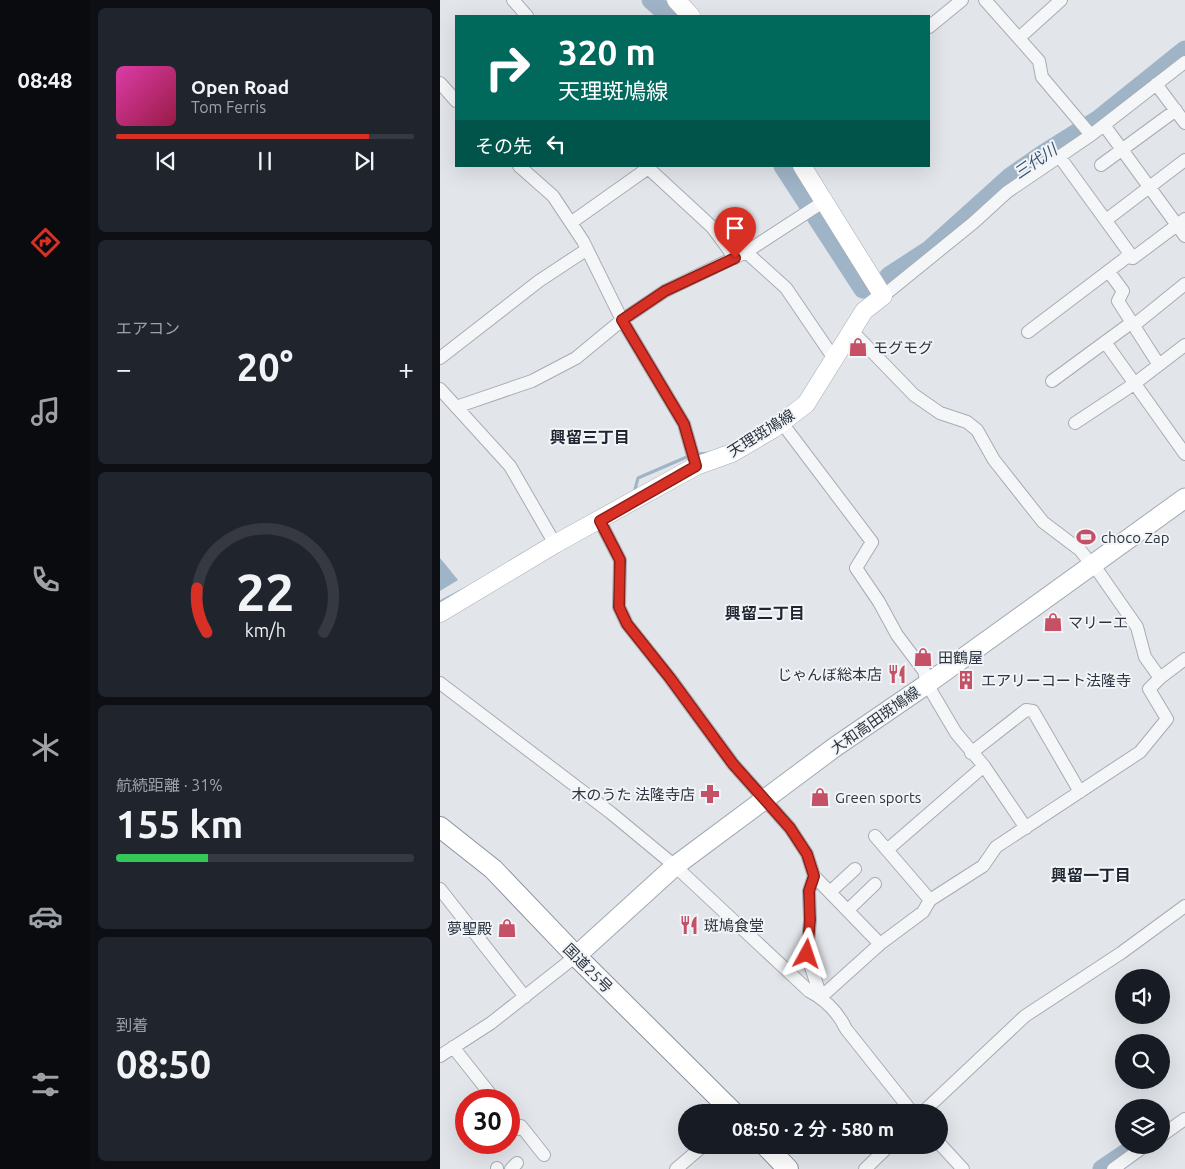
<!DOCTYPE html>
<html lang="ja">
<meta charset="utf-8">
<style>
body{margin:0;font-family:Ubuntu,"Noto Sans JP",sans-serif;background:#20242c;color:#f1f3f6;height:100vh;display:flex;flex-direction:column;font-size:19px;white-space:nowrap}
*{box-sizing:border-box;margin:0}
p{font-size:16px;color:#9ea1a6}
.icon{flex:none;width:28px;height:28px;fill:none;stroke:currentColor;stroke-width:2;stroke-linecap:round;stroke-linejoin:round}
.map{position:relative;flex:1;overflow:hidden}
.panel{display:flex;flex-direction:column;gap:8px;padding:8px;background:#0d0f14;width:350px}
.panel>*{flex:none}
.guide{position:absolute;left:15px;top:15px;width:475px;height:152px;border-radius:0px;box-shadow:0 5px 20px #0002;background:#00695c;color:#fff;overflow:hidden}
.controls{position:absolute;left:675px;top:969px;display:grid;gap:10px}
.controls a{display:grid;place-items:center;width:55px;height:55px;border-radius:50%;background:#171b24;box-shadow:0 5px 20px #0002;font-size:25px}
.speed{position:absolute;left:15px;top:1089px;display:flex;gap:10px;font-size:25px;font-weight:700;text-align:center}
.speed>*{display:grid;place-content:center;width:65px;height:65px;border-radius:50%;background:#171b24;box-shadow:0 5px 20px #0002;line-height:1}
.speed .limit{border:8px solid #d22;background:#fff;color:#111}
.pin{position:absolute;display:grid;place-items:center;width:42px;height:42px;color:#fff;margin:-51px -21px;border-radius:50% 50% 50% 0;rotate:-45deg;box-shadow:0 0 5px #0007}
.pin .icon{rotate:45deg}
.me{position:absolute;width:55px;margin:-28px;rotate:5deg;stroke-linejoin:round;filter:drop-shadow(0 0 4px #0008)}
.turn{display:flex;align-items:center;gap:18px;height:105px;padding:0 20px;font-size:22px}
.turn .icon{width:65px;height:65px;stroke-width:2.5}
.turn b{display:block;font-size:35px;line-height:42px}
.then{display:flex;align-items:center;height:48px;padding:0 20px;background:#0003;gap:10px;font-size:19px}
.big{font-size:38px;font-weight:600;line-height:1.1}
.panel .card{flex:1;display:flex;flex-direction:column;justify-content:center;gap:8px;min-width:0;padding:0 18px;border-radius:8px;background:#20242c}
.panel .dial{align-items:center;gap:0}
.dial svg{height:130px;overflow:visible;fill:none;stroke:#363941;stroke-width:7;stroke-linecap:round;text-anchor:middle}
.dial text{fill:#f1f3f6;stroke:none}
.song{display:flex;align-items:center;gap:15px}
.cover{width:60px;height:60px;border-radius:8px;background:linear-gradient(135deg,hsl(320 70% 55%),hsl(340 70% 35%))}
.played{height:5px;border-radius:2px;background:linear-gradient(90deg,#d93025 85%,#363941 85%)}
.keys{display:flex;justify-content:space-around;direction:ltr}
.heat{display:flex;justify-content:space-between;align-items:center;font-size:28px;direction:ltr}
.charge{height:8px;border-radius:4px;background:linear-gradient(90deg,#34c759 31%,#363941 0)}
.trip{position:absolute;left:238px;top:1104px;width:270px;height:50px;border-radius:25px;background:#171b24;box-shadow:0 5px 20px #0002;font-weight:600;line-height:50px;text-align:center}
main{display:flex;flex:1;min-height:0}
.menu{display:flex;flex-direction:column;width:90px;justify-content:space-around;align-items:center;background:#090b0e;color:#9ea1a6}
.menu .icon{width:35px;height:35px}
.menu .active{color:#d93025}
.menu b{font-size:22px;color:#f1f3f6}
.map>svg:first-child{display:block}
.water{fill:#a0b4c7}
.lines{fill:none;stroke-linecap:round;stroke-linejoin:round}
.stream{stroke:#a0b4c7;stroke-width:3}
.river{stroke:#a0b4c7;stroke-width:19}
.minor-casing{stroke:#a7acb4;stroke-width:14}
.secondary-casing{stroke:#a7acb4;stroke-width:19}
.primary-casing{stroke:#a2aab4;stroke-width:21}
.trunk-casing{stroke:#8b939f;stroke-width:22}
.minor{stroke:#f5f6f8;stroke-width:12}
.secondary{stroke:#fff;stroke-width:18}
.primary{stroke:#fff;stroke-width:19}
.trunk{stroke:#fff;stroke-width:20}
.route-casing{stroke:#8d1f18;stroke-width:12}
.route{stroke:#d93025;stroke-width:9}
.labels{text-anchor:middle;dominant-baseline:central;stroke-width:4;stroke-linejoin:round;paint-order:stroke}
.poi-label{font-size:15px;fill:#2b3440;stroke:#f2f4f7;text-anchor:start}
.street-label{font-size:15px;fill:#2b3440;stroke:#f2f4f7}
.water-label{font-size:16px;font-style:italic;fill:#385472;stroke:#f2f4f7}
.neighbourhood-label{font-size:16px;font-weight:bold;fill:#1d2531;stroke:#f2f4f7}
</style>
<main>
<nav class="menu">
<b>08:48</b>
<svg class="icon active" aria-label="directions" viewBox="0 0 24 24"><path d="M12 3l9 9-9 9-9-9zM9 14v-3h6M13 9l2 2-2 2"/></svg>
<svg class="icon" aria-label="music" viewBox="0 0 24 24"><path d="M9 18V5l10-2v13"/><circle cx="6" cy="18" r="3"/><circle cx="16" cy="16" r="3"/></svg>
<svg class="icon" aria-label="phone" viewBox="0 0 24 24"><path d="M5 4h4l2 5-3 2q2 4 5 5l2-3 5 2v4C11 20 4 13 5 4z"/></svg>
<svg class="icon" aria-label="climate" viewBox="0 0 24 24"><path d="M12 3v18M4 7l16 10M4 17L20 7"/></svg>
<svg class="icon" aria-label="car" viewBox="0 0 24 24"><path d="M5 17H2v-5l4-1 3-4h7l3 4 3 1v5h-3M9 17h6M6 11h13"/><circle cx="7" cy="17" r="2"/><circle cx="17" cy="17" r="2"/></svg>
<svg class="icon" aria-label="filters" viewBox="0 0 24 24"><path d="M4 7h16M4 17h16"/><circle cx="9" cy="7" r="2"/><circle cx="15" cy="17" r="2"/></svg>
</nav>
<section class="panel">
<div class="card">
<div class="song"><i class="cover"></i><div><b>Open Road</b><p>Tom Ferris</p></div></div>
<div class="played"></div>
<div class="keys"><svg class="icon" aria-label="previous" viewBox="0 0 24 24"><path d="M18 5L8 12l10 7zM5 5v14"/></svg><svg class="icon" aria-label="pause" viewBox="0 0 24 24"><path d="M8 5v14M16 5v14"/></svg><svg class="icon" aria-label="next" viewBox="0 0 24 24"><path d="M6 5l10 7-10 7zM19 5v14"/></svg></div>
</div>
<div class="card"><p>エアコン</p>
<div class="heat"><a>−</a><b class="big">20°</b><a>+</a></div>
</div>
<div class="card dial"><svg viewBox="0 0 100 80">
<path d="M14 69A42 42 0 1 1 86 69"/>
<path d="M14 69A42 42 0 0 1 8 42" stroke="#d93025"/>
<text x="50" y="56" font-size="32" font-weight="700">22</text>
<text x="50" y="72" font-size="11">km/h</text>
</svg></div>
<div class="card"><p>航続距離 · 31%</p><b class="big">155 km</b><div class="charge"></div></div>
<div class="card"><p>到着</p><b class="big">08:50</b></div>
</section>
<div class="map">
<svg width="745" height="1169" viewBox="0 0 745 1169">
<rect width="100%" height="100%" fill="#e2e5ea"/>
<!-- water -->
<path class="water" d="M0,558L18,580L0,591Z"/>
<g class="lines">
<!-- stream -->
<path class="stream" d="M423,289L428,298L427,301
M255,454L271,453
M194,493L198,478L249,456
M0,602L28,587"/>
<!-- river -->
<path class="river" d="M211,0L229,16
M343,166L423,289
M449,276L489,250L570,177L603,154L659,119L745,50
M662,1169L696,1146"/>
<!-- minor casing -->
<g class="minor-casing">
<path id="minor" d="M73,0L87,16
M545,0L599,61L602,77L651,135
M489,27L522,0
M579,38L621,0
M0,83L16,101
M716,84L745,123
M664,125L745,236
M619,156L693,258
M661,165L736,110
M79,166L113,196L143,241L182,320L244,424L256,466
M206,166L272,227L295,258
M666,220L745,160
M132,222L211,166
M306,252L346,288L395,360
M669,272L683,291L678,301L719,365
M443,296L533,223L567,192L651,135L745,62
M693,326L745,284
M413,332L474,395L500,413L527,422L537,430L554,460L603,522L640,550L652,565
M588,332L687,257L693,258L745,219
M665,342L745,454
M0,358L99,281L146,250
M612,381L691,323
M0,389L70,466L115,544
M16,407L92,381L136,358L182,320L225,291L306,252L383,202
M342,423L432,542L416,568L439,602L457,635L484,671L487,684L516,733L544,766L586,828
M635,423L694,384L745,345
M160,521L180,560L179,607L187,624L230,678L293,764L350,828L367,854L374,876L369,891L370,920L367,955L381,997L440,944L483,912L490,900L543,866L556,847L700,752L727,719L709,689L720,678L705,657L697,627L653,564
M720,678L745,659
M0,683L171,813L235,866L369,991C386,1000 398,1012 406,1029L472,1112
M531,753L586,710L593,711L640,792
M435,836L490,900
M447,850L544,766
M374,876L440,944
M0,889L85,997
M390,892L415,869
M408,910L435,884
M13,1047L55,1100
M0,1056L51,1023L136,956
M483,1112L585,1016L681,953L745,906
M69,1117L78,1129L81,1126L104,1155
M721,1136L745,1119
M499,1143L523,1169
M57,1168V1169
M71,1169L77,1163
M236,1169L264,1145
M425,1169L450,1145
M673,1169L706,1145"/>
</g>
<!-- secondary casing -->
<g class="secondary-casing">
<path id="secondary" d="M236,0L251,16
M0,613L115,544L256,466L292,453L333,429L366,404L424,311L443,296L362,166"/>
</g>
<!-- primary casing -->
<g class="primary-casing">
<path id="primary" d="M136,956L235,866L395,747L487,684L745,498"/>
</g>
<!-- trunk casing -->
<g class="trunk-casing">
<path id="trunk" d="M0,827L53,869L136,956L293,1112
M325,1145L348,1169"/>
</g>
<!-- minor -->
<use href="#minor" class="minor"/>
<!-- secondary -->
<use href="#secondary" class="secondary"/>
<!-- primary -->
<use href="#primary" class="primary"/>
<!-- trunk -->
<use href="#trunk" class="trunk"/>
</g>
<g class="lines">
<!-- route casing -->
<g class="route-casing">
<path id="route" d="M295,258L225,291L182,320L244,424L256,466L160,521L180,560L179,607L187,624L230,678L293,764L350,828L367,854L374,876L369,891L370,920L367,954"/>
</g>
<!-- route -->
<use href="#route" class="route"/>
</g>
<!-- icons -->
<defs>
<g id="shop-bare" transform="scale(1.5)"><path d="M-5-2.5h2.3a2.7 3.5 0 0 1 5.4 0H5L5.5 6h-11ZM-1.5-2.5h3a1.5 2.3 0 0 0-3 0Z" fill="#c55166" stroke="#f2f4f7" stroke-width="2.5" paint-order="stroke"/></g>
<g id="stadium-bare" transform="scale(1.5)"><path d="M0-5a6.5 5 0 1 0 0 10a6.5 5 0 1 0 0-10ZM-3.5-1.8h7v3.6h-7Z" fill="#c55166" stroke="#f2f4f7" stroke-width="2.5" paint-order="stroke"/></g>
<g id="restaurant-bare" transform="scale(1.5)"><path d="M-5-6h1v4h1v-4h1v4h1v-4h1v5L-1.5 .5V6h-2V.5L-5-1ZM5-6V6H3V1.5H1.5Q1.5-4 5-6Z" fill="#c55166" stroke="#f2f4f7" stroke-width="2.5" paint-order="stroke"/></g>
<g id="building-bare" transform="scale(1.5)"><path d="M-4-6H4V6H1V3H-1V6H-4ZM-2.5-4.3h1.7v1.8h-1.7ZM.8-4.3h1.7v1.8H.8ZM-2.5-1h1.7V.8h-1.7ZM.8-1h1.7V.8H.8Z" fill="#c55166" stroke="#f2f4f7" stroke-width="2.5" paint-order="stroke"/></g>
<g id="pharmacy-bare" transform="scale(1.5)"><path d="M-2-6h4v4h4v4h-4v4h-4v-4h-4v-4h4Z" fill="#c55166" stroke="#f2f4f7" stroke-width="2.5" paint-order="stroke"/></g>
</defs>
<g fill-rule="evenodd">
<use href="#shop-bare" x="418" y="347"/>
<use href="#stadium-bare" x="646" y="537"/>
<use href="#shop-bare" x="613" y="622"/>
<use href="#shop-bare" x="483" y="657"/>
<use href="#restaurant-bare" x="457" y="674"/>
<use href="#building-bare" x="526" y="680"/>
<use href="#pharmacy-bare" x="270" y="794"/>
<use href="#shop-bare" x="380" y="797"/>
<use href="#restaurant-bare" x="249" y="925"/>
<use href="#shop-bare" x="67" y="928"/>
</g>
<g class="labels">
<!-- poi labels -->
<g class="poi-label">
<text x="433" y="347">モグモグ</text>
<text x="661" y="537">choco Zap</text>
<text x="628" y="622">マリーエ</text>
<text x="498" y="657">田鶴屋</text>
<text x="442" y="674" text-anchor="end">じゃんぼ総本店</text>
<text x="541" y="680">エアリーコート法隆寺</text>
<text x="255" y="794" text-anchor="end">木のうた 法隆寺店</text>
<text x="395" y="797">Green sports</text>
<text x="264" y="925">斑鳩食堂</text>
<text x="52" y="928" text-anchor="end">夢聖殿</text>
</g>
<!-- street labels -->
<g class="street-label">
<text transform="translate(321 433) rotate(-32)">天理斑鳩線</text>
<text transform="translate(435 720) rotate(-35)">大和高田斑鳩線</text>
<text transform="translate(148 968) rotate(45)">国道25号</text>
</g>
<!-- water labels -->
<g class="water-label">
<text transform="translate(595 161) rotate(-34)">三代川</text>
</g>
<!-- neighbourhood labels -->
<g class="neighbourhood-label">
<text x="150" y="437">興留三丁目</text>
<text x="325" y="613">興留二丁目</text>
<text x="651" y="875">興留一丁目</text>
</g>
</g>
</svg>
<div class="controls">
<a><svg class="icon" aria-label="sound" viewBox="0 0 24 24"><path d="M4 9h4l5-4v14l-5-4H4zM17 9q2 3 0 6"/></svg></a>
<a><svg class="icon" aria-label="search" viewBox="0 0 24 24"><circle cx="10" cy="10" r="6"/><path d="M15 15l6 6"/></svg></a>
<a><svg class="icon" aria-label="layers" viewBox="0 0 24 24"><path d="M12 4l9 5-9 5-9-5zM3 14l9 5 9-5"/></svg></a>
</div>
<div class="speed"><div class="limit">30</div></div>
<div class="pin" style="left:295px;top:258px;background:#d93025"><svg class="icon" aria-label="arrive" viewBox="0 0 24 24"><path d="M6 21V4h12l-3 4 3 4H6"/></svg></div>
<svg class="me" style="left:367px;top:954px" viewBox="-20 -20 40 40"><path d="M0-17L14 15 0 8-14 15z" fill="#d93025" stroke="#fff" stroke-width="4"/></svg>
<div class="trip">08:50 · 2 分 · 580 m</div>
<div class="guide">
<div class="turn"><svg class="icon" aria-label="right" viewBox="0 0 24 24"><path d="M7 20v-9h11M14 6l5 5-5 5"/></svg><div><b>320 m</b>天理斑鳩線</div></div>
<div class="then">その先<svg class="icon" aria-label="left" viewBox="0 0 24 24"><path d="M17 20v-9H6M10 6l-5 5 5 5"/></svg></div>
</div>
</div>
</main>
